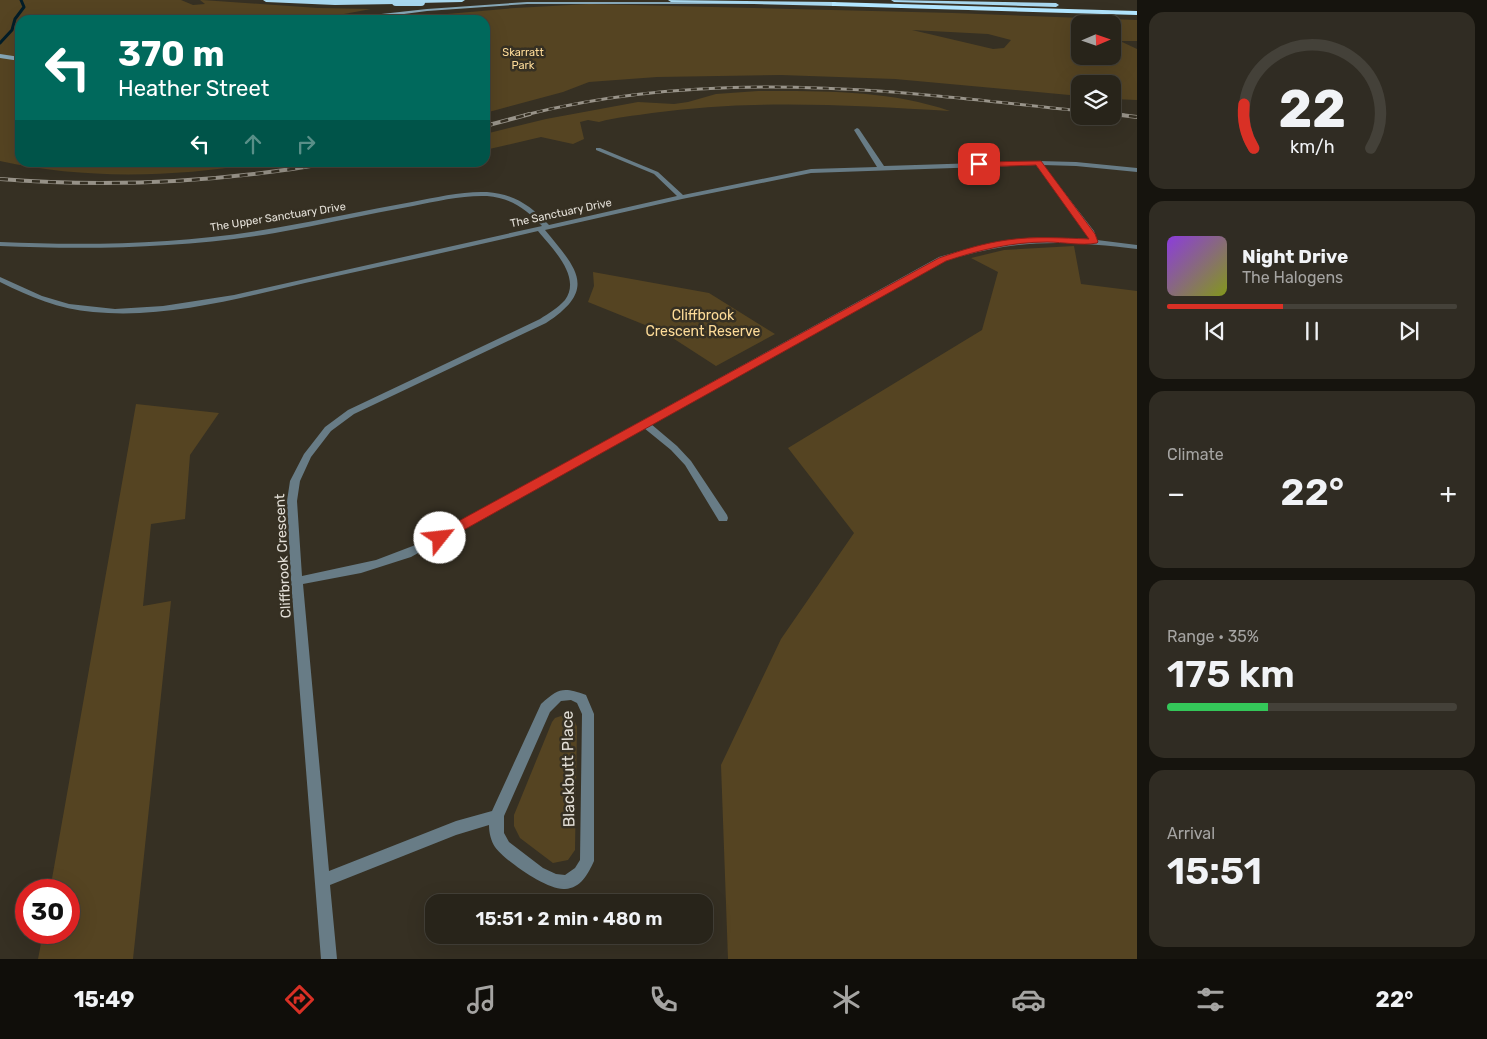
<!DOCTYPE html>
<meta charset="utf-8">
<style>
body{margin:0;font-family:Rubik,sans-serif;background:#302c23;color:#f1f3f6;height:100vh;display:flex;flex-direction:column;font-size:19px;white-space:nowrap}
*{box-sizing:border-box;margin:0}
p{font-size:16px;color:#a5a4a2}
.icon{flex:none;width:28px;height:28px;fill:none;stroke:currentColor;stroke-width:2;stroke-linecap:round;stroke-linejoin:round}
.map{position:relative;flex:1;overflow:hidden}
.panel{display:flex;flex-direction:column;gap:12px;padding:12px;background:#16140e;width:350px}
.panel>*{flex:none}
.top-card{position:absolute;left:15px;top:15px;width:475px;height:152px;border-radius:15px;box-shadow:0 5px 20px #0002,0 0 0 1px #444139;background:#00695c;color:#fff;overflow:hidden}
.needle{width:32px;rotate:88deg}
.tools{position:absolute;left:1071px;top:15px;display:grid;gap:10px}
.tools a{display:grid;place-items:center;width:50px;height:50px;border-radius:10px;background:#28241a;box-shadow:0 5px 20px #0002,0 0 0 1px #444139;font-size:25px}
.speed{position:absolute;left:15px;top:879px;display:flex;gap:10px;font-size:25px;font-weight:700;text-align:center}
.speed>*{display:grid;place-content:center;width:65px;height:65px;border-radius:50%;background:#28241a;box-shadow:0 5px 20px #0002,0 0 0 1px #444139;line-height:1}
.speed .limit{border:8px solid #d22;background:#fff;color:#111}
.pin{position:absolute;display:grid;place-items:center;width:42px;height:42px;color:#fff;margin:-21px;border-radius:10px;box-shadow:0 2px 8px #0006}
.me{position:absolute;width:55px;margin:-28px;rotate:61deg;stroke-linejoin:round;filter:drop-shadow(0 0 4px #0008)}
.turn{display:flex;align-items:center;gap:18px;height:105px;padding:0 20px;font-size:22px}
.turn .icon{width:65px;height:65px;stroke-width:2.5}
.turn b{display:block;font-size:35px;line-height:42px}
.lanes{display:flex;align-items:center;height:48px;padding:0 20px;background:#0003;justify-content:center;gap:25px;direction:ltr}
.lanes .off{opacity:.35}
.big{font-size:38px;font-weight:600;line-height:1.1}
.panel .tile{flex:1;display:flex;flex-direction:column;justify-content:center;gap:8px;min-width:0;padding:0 18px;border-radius:15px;background:#302c23}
.panel .dial{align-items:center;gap:0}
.dial svg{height:130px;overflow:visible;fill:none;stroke:#444139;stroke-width:7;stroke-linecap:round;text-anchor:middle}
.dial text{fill:#f1f3f6;stroke:none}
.song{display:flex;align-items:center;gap:15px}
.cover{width:60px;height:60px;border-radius:8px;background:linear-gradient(135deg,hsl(270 70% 55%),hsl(70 70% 35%))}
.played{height:5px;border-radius:2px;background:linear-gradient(90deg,#d93025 40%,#444139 40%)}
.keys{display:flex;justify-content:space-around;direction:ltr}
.heat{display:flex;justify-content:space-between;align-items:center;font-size:28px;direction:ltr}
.charge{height:8px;border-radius:4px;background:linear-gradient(90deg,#34c759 35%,#444139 0)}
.trip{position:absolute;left:425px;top:894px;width:288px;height:50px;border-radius:15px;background:#28241a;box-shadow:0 5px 20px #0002,0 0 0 1px #444139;font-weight:600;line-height:50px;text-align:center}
.tab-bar{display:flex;height:80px;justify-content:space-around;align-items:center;background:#100e0a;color:#a5a4a2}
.tab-bar .icon{width:35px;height:35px}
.tab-bar .selected{color:#d93025}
.tab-bar b{font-size:22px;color:#f1f3f6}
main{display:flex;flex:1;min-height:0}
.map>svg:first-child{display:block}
.green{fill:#542;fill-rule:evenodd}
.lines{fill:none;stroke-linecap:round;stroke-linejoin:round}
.stream{stroke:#031d28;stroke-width:3}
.minor{fill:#687c86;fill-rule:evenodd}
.secondary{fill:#86a7b7;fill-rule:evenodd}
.trunk{fill:#a8d7ee;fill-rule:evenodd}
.motorway{fill:#b2e6ff;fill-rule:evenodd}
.rail-far1-casing{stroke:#99948a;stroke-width:3}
.rail-casing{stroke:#99948a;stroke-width:4}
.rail-far1{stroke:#363023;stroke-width:2;stroke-dasharray:6;stroke-linecap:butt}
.rail{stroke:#363023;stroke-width:2.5;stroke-dasharray:8;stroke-linecap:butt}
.trunk-bridge{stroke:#a8d7ee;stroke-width:8}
.route{fill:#d93025;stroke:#8d1f18}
.labels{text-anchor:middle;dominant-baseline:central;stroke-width:5;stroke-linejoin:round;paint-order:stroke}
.far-park-label{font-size:11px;fill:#fddb98;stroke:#363023}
.far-street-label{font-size:11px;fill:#e3dfd7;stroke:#363023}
.park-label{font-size:14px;fill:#fddb98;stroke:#363023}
.street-label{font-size:14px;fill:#e3dfd7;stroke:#363023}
.near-street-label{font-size:16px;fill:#e3dfd7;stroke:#363023}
</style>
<main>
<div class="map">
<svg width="1137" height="959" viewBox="0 0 1137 959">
<rect width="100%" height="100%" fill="#363023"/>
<!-- green -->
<path class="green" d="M0,0H181L193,5L205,4L200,0H202L318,8L371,9L317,19L323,20H20V162L260,163C175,177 85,180 0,161Z
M589,4L953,13L1137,20V41H1120L1137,49V100L1113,99L1112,84H1080V96L895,79L781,75L657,77L589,82L563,92L485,113V20H378L515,8ZM1080,24H1112V56H1080ZM912,30L988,34L1011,40L1004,48L993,49Z
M758,91C822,91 889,90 950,111C851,105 751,99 652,113C634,116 616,117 599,122L588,120L580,122L584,139L573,144L541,137L485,150V134L546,119L638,102L674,104L688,102L716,94Z
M1074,246L1081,284L1137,291V959H728L721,765L781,639L854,533L788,448L982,330L998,272L971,258L1004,250Z
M593,272L709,293L775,334L716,366L665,333L588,302L594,286Z
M136,404L219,413L190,455L185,519L151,524L143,606L171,601L133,959H38L43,933L69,932V890H50Z
M564,715L574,719L577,727L575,850L568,860L553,863L520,838L514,826V815L552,722L555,718Z"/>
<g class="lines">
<!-- stream -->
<path class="stream" d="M0,43L12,30L15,19L24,7L21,0"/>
<!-- minor -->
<path class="minor" d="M857,128L859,129L884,166L1038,161L1076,162L1137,168V172L1076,166L1043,165L1094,231L1097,240L1137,245V249C1065,240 1015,239 945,261L651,424L677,446L691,461L727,515L728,518L727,521H719L685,465L671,450L644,428L411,557L361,573L303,584L329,871L456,821L492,811L541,704C559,688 563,687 586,695L594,714V861C588,874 581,888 565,889C548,891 504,860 495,847C491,841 489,833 489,825L456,835L330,885L337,959H321L291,581L287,501L290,481L304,454L325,427L348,410L540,319C549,313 558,308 565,300C582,277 552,248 538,231C461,249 383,266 305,283C237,299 164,319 93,312C59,309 30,297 0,282V277L42,296L69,304L115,309L163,306L234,295L542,226C526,209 511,198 487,196C463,195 437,201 413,206C367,214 321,225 275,233C184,248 92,250 0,246V242C92,246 184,244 275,228C321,220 367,210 412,202C437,197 463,191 487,192C514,194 531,206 549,225L677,196L654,174L596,150V148H600L658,172L683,195L811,169L877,167L854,130ZM1036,165L1087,233L1089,239C1038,235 989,242 939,257L418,544L376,560L302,576L297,501L300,481L311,457L331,431L354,414L546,323C598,289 577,269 545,230L682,199L811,173ZM571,700L577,703L582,714L580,860L575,868L565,875L556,874L543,868L509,842L504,833V816L550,712L561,701Z"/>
<!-- secondary -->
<path class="secondary" d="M527,2H765L767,3L765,4H527L427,11L358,20H328L352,16L354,17L427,9Z
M0,54L20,57V61L0,58Z"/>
<!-- trunk -->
<path class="trunk" d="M263,0H396L399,2L396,4L335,5L266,2Z
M421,0H465L462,2L419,3L418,2Z
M668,0L835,2L838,4L835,6L671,2Z
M891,0L1056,3L1059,5L1056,7L894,2Z"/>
<!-- motorway -->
<path class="motorway" d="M832,2L1137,11V15L835,6H832Z"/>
<!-- rail-far1 casing -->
<g class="rail-far1-casing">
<path id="rail-far1" d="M1112,114L1124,115
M525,115C712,68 892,90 1080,111"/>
</g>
<!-- rail casing -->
<g class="rail-casing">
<path id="rail" d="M1113,114L1137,117
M485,126L530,114
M0,179C113,188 223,182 335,162"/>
</g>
<!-- rail-far1 -->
<use href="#rail-far1" class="rail-far1"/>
<!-- rail -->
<use href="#rail" class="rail"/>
<!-- trunk-bridge -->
<path class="trunk-bridge" d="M396,2H421"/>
</g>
<!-- route -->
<path class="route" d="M1041,161L1095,234L1098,242L1097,243C1081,246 1063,242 1047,242C1012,242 979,250 946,261L444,541H435L433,538L435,534L939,258C962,250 984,243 1007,240C1034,236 1062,238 1089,239L1036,165L979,167L975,164L979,162Z"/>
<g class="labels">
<!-- far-park labels -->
<g class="far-park-label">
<text x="523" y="52">Skarratt<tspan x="523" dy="13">Park</tspan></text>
</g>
<!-- far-street labels -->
<g class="far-street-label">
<text transform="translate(561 213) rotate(-12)">The Sanctuary Drive</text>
<text transform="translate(278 217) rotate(-9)">The Upper Sanctuary Drive</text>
</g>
<!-- park labels -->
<g class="park-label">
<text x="703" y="315">Cliffbrook<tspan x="703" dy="16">Crescent Reserve</tspan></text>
</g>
<!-- street labels -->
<g class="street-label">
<text transform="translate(283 556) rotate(-93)">Cliffbrook Crescent</text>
</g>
<!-- near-street labels -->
<g class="near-street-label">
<text transform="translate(568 769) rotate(-91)">Blackbutt Place</text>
</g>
</g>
</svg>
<div class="tools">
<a><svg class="needle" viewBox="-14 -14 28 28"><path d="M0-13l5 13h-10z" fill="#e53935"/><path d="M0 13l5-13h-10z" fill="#a5a4a2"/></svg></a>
<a><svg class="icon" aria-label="layers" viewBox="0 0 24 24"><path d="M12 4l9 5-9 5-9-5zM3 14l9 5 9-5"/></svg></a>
</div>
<div class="speed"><div class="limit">30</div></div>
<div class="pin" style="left:979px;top:164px;background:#d93025"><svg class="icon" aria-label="arrive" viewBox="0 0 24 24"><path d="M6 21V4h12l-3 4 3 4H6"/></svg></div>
<svg class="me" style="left:440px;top:538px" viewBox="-20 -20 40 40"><circle r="19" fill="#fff"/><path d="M0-13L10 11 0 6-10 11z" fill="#d93025"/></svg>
<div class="trip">15:51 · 2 min · 480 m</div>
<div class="top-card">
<div class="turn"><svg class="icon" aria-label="left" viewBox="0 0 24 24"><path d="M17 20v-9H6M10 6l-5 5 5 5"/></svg><div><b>370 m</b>Heather Street</div></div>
<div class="lanes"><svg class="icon" aria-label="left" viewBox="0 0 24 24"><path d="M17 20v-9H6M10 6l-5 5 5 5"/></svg><svg class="icon off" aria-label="ahead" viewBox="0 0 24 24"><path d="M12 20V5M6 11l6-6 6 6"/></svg><svg class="icon off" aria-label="right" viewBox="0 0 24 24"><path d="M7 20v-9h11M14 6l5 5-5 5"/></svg></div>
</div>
</div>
<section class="panel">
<div class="tile dial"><svg viewBox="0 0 100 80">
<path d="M14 69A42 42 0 1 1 86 69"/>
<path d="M14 69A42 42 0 0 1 8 42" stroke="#d93025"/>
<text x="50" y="56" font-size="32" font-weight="700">22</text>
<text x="50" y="72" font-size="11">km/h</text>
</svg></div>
<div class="tile">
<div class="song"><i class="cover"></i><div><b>Night Drive</b><p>The Halogens</p></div></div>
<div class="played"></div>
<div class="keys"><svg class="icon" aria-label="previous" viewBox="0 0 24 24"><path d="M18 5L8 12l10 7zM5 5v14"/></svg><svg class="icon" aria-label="pause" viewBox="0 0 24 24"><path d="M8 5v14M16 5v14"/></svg><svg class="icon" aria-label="next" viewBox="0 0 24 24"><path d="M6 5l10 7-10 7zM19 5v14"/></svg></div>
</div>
<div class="tile"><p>Climate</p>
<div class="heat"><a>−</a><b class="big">22°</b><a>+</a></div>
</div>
<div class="tile"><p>Range · 35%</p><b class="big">175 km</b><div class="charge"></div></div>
<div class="tile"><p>Arrival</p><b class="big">15:51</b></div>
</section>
</main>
<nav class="tab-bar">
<b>15:49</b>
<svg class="icon selected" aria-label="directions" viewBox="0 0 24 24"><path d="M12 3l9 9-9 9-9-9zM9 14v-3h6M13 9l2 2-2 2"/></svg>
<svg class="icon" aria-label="music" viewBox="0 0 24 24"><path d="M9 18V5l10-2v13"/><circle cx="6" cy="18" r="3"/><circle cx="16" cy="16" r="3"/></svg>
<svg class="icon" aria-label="phone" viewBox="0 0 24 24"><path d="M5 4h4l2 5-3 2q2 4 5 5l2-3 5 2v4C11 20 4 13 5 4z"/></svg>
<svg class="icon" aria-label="climate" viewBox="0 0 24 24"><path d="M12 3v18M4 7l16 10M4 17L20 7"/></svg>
<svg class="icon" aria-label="car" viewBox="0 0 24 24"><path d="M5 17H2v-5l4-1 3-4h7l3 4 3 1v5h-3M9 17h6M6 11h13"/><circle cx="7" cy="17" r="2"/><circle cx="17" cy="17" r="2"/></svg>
<svg class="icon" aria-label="filters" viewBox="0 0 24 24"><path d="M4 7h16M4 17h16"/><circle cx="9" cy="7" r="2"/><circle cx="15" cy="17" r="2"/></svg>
<b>22°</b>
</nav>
